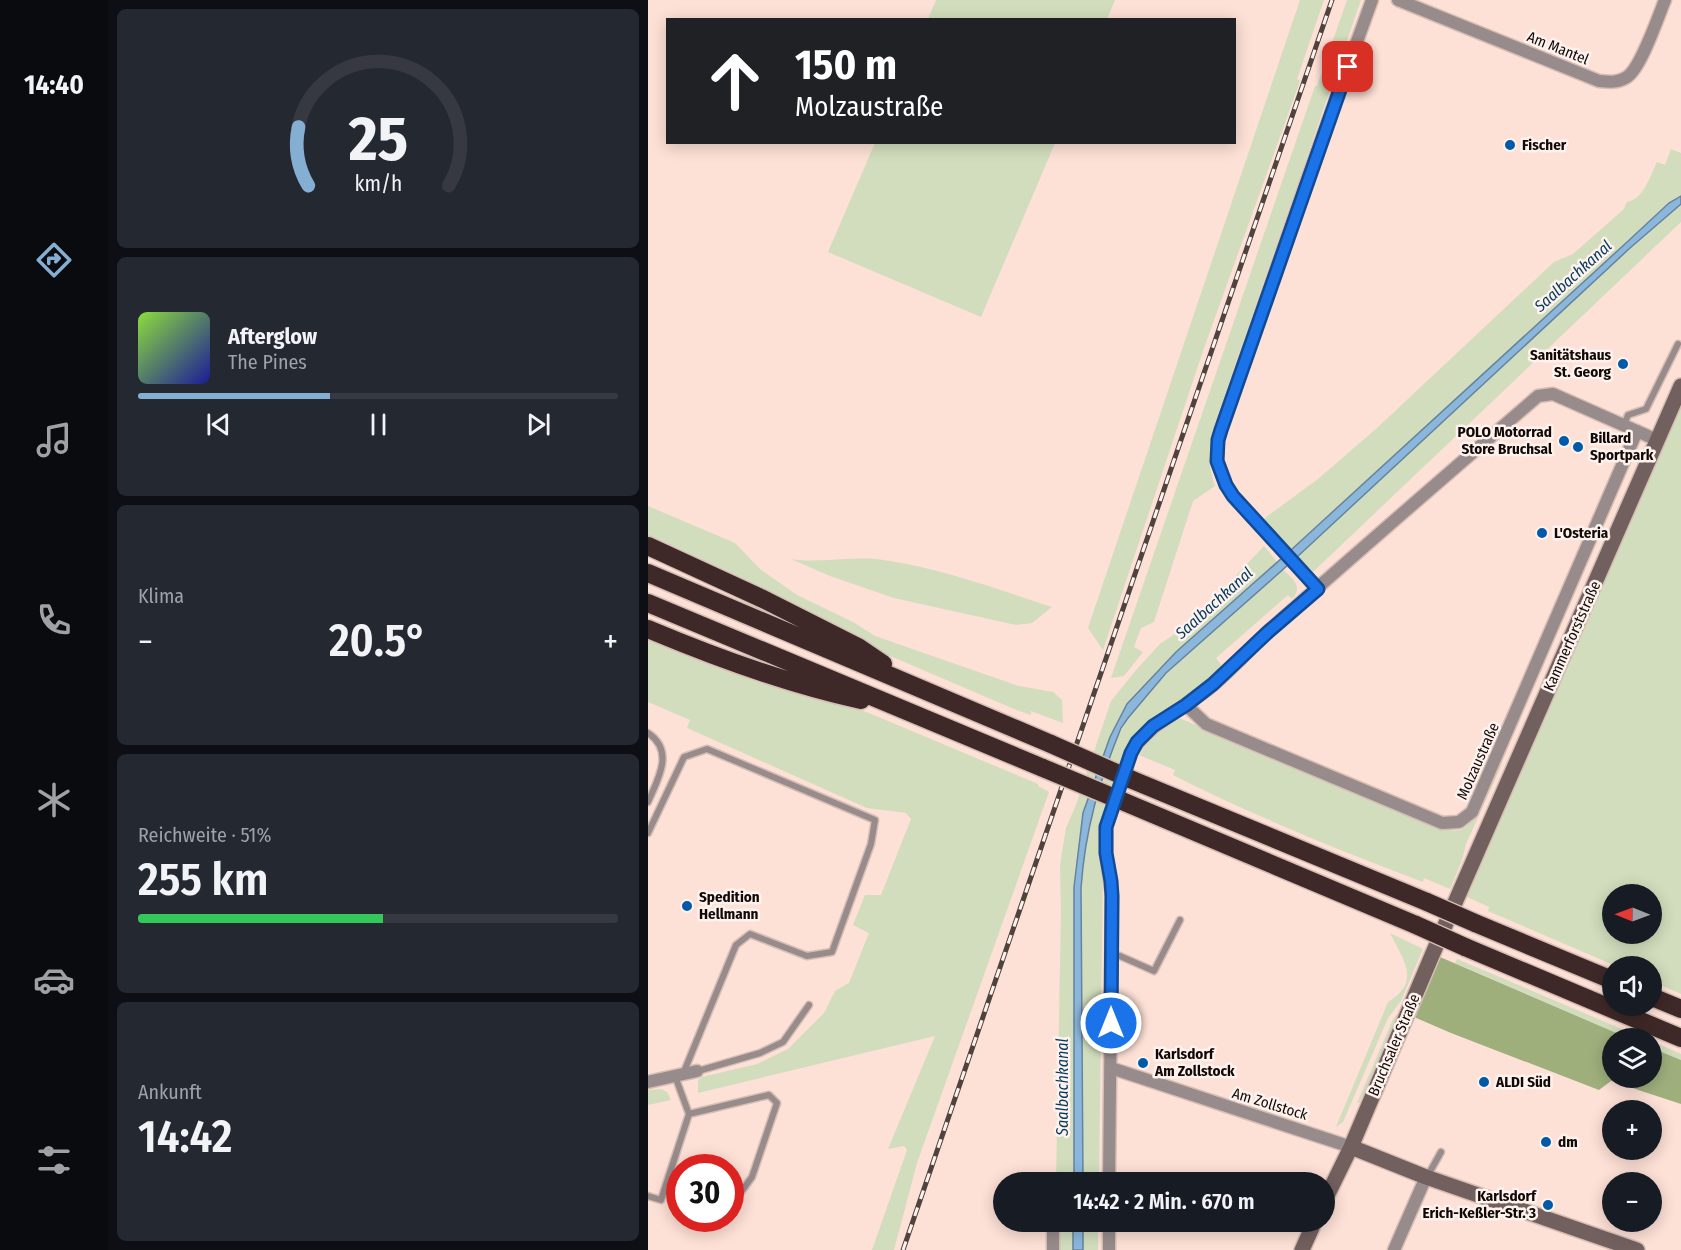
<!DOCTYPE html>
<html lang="de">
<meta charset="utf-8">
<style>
body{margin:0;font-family:"Fira Sans Condensed",sans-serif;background:#242831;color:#f1f3f6;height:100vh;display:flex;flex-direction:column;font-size:22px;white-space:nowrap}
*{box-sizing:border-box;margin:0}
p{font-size:20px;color:#9ea1a6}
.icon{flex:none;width:33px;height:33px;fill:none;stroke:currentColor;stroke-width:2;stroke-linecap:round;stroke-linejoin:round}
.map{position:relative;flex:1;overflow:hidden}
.panel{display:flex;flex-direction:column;gap:9px;padding:9px;background:#0d0f14;width:540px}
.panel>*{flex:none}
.top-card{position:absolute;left:18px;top:18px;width:570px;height:126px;border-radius:0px;box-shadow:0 3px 15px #0003;background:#202124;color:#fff;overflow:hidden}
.needle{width:39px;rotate:271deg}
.tools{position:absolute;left:954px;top:884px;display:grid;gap:12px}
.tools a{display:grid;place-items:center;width:60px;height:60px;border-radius:50%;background:#171b24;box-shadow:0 3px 15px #0003;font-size:30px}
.speed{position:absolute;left:18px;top:1154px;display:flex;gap:12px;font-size:30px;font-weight:700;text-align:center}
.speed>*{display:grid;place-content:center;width:78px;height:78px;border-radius:50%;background:#171b24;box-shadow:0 3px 15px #0003;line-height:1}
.speed .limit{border:9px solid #d22;background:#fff;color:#111}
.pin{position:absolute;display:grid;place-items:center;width:51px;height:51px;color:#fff;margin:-26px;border-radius:12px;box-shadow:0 3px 9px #0006}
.me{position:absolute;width:66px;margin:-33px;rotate:0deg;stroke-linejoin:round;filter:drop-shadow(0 0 4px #0008)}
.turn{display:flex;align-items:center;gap:21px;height:126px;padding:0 30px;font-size:27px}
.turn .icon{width:78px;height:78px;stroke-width:2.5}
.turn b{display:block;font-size:42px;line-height:51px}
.big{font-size:45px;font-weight:600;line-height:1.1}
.panel .card{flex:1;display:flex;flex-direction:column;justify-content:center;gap:9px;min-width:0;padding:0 21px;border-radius:9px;background:#242831}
.panel .dial{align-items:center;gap:0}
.dial svg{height:156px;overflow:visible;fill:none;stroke:#363941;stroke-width:7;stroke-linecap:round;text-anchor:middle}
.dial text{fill:#f1f3f6;stroke:none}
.song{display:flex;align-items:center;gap:18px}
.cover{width:72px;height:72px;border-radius:9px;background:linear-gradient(135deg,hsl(90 70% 55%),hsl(240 70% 35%))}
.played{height:6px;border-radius:3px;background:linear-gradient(90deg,#85aed3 40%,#363941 40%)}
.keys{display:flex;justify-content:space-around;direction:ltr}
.heat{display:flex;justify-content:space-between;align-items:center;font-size:33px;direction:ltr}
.charge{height:9px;border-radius:4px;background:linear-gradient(90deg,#34c759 51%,#363941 0)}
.trip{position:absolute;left:345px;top:1172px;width:342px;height:60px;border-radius:30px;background:#171b24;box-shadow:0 3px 15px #0003;font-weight:600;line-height:60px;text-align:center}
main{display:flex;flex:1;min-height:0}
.dock{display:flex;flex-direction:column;width:108px;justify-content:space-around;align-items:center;background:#090b0e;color:#9ea1a6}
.dock .icon{width:42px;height:42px}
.dock .selected{color:#85aed3}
.dock b{font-size:27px;color:#f1f3f6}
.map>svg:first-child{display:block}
.green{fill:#d2ddbd;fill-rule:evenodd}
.forest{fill:#9faf7c}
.water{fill:#8bb7dd;stroke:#67839c;stroke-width:1.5}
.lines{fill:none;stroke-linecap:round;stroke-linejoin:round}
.lane-casing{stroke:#d7beb5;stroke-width:9}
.street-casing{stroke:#d7beb5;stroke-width:15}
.secondary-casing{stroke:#d7beb5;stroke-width:18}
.highway-casing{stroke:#d7beb5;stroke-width:21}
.lane{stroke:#988b8b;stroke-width:6}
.street{stroke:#988b8b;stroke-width:12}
.secondary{stroke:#72605f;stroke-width:15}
.highway{stroke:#3f2828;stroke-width:18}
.rail-casing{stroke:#50423d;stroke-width:5}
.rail{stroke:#fdf2ed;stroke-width:3;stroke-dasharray:9;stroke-linecap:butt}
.highway-bridge-casing{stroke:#d7beb5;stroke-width:21;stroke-linecap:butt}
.highway-bridge{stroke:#3f2828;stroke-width:18}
.route-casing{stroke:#114b97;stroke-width:15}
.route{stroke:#1a73e8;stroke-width:10}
.poi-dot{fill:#005aa8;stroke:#fdf2ed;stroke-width:2}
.labels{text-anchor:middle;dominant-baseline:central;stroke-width:5;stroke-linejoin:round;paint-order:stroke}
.street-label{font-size:15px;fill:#120906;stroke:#fdf2ed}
.poi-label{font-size:15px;font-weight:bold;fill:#120906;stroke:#fdf2ed;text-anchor:start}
.water-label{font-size:16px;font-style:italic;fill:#03395d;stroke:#fdf2ed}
</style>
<main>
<nav class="dock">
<b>14:40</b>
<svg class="icon selected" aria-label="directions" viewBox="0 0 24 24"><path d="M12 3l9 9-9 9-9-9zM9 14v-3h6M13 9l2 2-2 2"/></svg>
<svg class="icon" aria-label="music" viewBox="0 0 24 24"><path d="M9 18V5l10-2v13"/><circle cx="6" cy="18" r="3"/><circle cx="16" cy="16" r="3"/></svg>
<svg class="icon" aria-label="phone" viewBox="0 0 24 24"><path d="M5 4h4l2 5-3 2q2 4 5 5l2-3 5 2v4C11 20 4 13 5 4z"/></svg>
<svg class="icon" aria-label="climate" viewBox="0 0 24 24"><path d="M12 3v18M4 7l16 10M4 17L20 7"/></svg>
<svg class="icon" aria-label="car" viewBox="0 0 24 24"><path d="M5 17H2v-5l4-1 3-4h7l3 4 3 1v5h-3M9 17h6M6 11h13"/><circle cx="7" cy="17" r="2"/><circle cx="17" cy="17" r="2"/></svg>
<svg class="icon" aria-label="filters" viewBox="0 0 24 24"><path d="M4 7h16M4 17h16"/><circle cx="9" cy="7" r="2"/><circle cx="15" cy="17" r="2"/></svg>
</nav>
<section class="panel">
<div class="card dial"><svg viewBox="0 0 100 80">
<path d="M14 69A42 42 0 1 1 86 69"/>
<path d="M14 69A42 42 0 0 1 9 39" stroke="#85aed3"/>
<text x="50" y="56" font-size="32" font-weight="700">25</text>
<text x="50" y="72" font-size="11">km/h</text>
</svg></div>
<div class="card">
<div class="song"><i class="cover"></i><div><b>Afterglow</b><p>The Pines</p></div></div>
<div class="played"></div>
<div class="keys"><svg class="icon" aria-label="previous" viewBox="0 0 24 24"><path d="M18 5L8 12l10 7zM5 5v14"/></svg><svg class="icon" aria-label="pause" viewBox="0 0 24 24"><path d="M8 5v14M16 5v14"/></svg><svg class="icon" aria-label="next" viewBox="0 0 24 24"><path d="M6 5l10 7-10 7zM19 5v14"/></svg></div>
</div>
<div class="card"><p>Klima</p>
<div class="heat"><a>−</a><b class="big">20.5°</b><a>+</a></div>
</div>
<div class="card"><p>Reichweite · 51%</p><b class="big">255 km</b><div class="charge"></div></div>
<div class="card"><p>Ankunft</p><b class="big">14:42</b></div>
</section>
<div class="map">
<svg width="1033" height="1250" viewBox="0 0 1033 1250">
<rect width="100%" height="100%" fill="#fde0d6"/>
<!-- green -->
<path class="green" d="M288,0H467L459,19H280Z
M652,0H676L649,79L652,81L555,351L455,650L440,628Z
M699,0H713L564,432C561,452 560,467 567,486L545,501L506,622L493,628L486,647L495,652L476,676L463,678L667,86H669Z
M227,143H407L333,317L180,252Z
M1023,149L1033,153V196L1021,203L978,243L643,550L616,523L617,518L670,479L729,428L906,262L925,254L976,209L979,202C996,199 1002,176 1009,162L1017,165Z
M1033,204V222L666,571L661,572L649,557L982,248Z
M1033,400V994L1004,981V966H968L840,911L841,907L817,896ZM964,894H1004V933H964Z
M0,506L87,543L112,569L149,595L205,622L227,636L371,686L405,692L414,700L415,723L383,711V715L366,709L226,649L0,539Z
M616,546L629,562L528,652L479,704L462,737L435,813L426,887V1182H408L413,910L412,865L418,828L428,805L463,701L488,670L512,644L531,631L563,602Z
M143,559C173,564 204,555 235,560C293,568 348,589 404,607L384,623L368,625L246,598L182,576Z
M634,569C644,578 656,586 644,599L640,595L568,658L574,666L542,695L503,720L487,736L481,747L456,815L452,832V853L455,865L451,1182H435L433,888L438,836L443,814L468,740L480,718L518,673Z
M0,636L221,713L390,784V786L401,792L269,1163L246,1250H224L259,1150L256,1146L240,1149L287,1036L50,1093V1080L54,1077L109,1064L140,1049L176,1013L187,991L201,983L221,933L205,925L217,895H233L263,819L258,813L219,808L39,728L42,720L0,702Z
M531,718L793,827C799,829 806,832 812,830C830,825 844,777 855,762L818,844L814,860L802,889L776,878L775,882C690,850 606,816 525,775L527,770L491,755L507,733Z
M742,933L775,949L753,1001L740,1018L695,1122L688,1127L740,1002C774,981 755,960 742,933Z
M809,959L995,1038H980L807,963Z
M754,1008L722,1083L711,1103H709L745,1019Z
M1004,1041L1033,1054V1060L1004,1048Z
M13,1089L19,1092L23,1100L0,1105V1090Z
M407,1221H425V1250H407Z
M435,1221H450V1250H435Z"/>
<!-- forest -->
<path class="forest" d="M792,957L980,1038H964V1077H1004V1048L1033,1060V1104L963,1081L951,1090L803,1033L766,1017Z"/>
<!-- water -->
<path class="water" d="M1033,196V204L982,248L649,557L518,673L480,718L473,728C451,782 437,830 433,888L435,1182H426V887L435,813L462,737L479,704L528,652L643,550L978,243L1021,203Z
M425,1221H435V1250H425Z"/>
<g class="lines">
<!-- lane casing -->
<g class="lane-casing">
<path id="lane" d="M976,425L980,415L998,409L1030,344
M0,733C27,751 10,779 0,802
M0,833L36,757L59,749L227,820L223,844L184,952L159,956L102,934L88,945L35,1074
M463,955L472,956L506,971L532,920
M50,1071L112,1053L135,1042L161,1005
M41,1114L121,1095L129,1103L104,1177L93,1192L82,1191
M22,1176L32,1178
M779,1177L793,1152
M0,1196L13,1200L41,1114L27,1076"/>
</g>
<!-- street casing -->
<g class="street-casing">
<path id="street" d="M750,0L951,81C961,82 970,83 979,77C993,68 1010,17 1017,0
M670,589L585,496L578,485L569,461L570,440L573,430L660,177L724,0
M538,705L558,724L794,823L811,822L824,812L989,431
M463,1068L703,1147
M0,1082L49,1071
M461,1182L464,896L458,853V827L483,753C502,721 539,708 566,684C586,667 603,647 622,630C710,551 800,474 890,396L905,394L1009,440
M405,1250V1233
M461,1250V1221
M746,1250L778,1177"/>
</g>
<!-- secondary casing -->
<g class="secondary-casing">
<path id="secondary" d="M703,1147L778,1177L989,1250
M676,1202L703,1147L785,953L1033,386
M654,1250L667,1221"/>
</g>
<!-- highway casing -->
<g class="highway-casing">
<path id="highway" d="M0,546L115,599L210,647L235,664
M0,573L403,744
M0,603L395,768
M0,629C69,658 139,684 213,700
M482,779L779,902
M474,801L768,925
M827,923L964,980
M817,947L1033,1038
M1004,997L1033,1009"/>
</g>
<!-- lane -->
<use href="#lane" class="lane"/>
<!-- street -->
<use href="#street" class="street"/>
<!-- secondary -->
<use href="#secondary" class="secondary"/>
<!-- highway -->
<use href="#highway" class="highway"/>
<!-- rail casing -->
<g class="rail-casing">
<path id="rail" d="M255,1250L684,0"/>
</g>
<!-- rail -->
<use href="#rail" class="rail"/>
<!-- highway-bridge casing -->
<g class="highway-bridge-casing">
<path id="highway-bridge" d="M403,744L482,779
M395,768L474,801
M779,902L827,923
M768,925L817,947"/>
</g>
<!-- highway-bridge -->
<use href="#highway-bridge" class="highway-bridge"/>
</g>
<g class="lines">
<!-- route casing -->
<g class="route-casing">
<path id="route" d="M463,1023L464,896L463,881L458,853V827L483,753L489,742L505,726L538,705L565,684L620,632L670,589L585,496L578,485L569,461L570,440L573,430L700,67"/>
</g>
<!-- route -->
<use href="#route" class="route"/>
</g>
<!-- markers -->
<g class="poi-dot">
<circle cx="862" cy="145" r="6"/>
<circle cx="975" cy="364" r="6"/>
<circle cx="916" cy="441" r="6"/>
<circle cx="930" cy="447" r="6"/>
<circle cx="894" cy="533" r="6"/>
<circle cx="39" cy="906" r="6"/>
<circle cx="495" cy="1063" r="6"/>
<circle cx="836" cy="1082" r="6"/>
<circle cx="898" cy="1142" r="6"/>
<circle cx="900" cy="1205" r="6"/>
</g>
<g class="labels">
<!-- street labels -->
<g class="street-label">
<text transform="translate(910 48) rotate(22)">Am Mantel</text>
<text transform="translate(924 636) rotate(-66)">Kammerforststraße</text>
<text transform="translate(830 761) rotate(-66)">Molzaustraße</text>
<text transform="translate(746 1045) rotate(-67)">Bruchsaler Straße</text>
<text transform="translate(622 1104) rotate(17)">Am Zollstock</text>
</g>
<!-- poi labels -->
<g class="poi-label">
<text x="874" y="145">Fischer</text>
<text x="963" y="355" text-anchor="end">Sanitätshaus<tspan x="963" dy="17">St. Georg</tspan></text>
<text x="904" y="432" text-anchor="end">POLO Motorrad<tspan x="904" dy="17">Store Bruchsal</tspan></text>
<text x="942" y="438">Billard<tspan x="942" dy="17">Sportpark</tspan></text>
<text x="906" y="533">L'Osteria</text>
<text x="51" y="897">Spedition<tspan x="51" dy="17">Hellmann</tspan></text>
<text x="507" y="1054">Karlsdorf<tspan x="507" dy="17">Am Zollstock</tspan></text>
<text x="848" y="1082">ALDI Süd</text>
<text x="910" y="1142">dm</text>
<text x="888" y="1196" text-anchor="end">Karlsdorf<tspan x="888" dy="17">Erich-Keßler-Str. 3</tspan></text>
</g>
<!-- water labels -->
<g class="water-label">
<text transform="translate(925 276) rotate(-42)">Saalbachkanal</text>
<text transform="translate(566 603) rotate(-42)">Saalbachkanal</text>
<text transform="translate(414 1087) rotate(-90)">Saalbachkanal</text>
</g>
</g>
</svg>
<div class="tools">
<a><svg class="needle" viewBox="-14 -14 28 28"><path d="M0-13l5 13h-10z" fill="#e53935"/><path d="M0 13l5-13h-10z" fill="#9ea1a6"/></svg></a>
<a><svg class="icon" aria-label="sound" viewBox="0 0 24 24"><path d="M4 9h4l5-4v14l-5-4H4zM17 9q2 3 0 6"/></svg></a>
<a><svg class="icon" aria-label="layers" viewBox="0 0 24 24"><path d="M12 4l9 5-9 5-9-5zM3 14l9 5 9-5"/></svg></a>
<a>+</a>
<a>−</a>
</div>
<div class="speed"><div class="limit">30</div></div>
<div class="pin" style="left:700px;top:67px;background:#d93025"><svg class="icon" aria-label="arrive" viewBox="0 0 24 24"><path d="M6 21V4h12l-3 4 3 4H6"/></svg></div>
<svg class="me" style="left:463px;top:1023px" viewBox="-20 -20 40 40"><circle r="17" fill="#1a73e8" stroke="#fff" stroke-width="3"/><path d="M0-11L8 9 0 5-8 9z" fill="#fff"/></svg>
<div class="trip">14:42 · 2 Min. · 670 m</div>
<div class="top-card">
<div class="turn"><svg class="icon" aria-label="ahead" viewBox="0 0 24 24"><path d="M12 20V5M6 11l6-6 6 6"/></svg><div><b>150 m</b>Molzaustraße</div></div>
</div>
</div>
</main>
